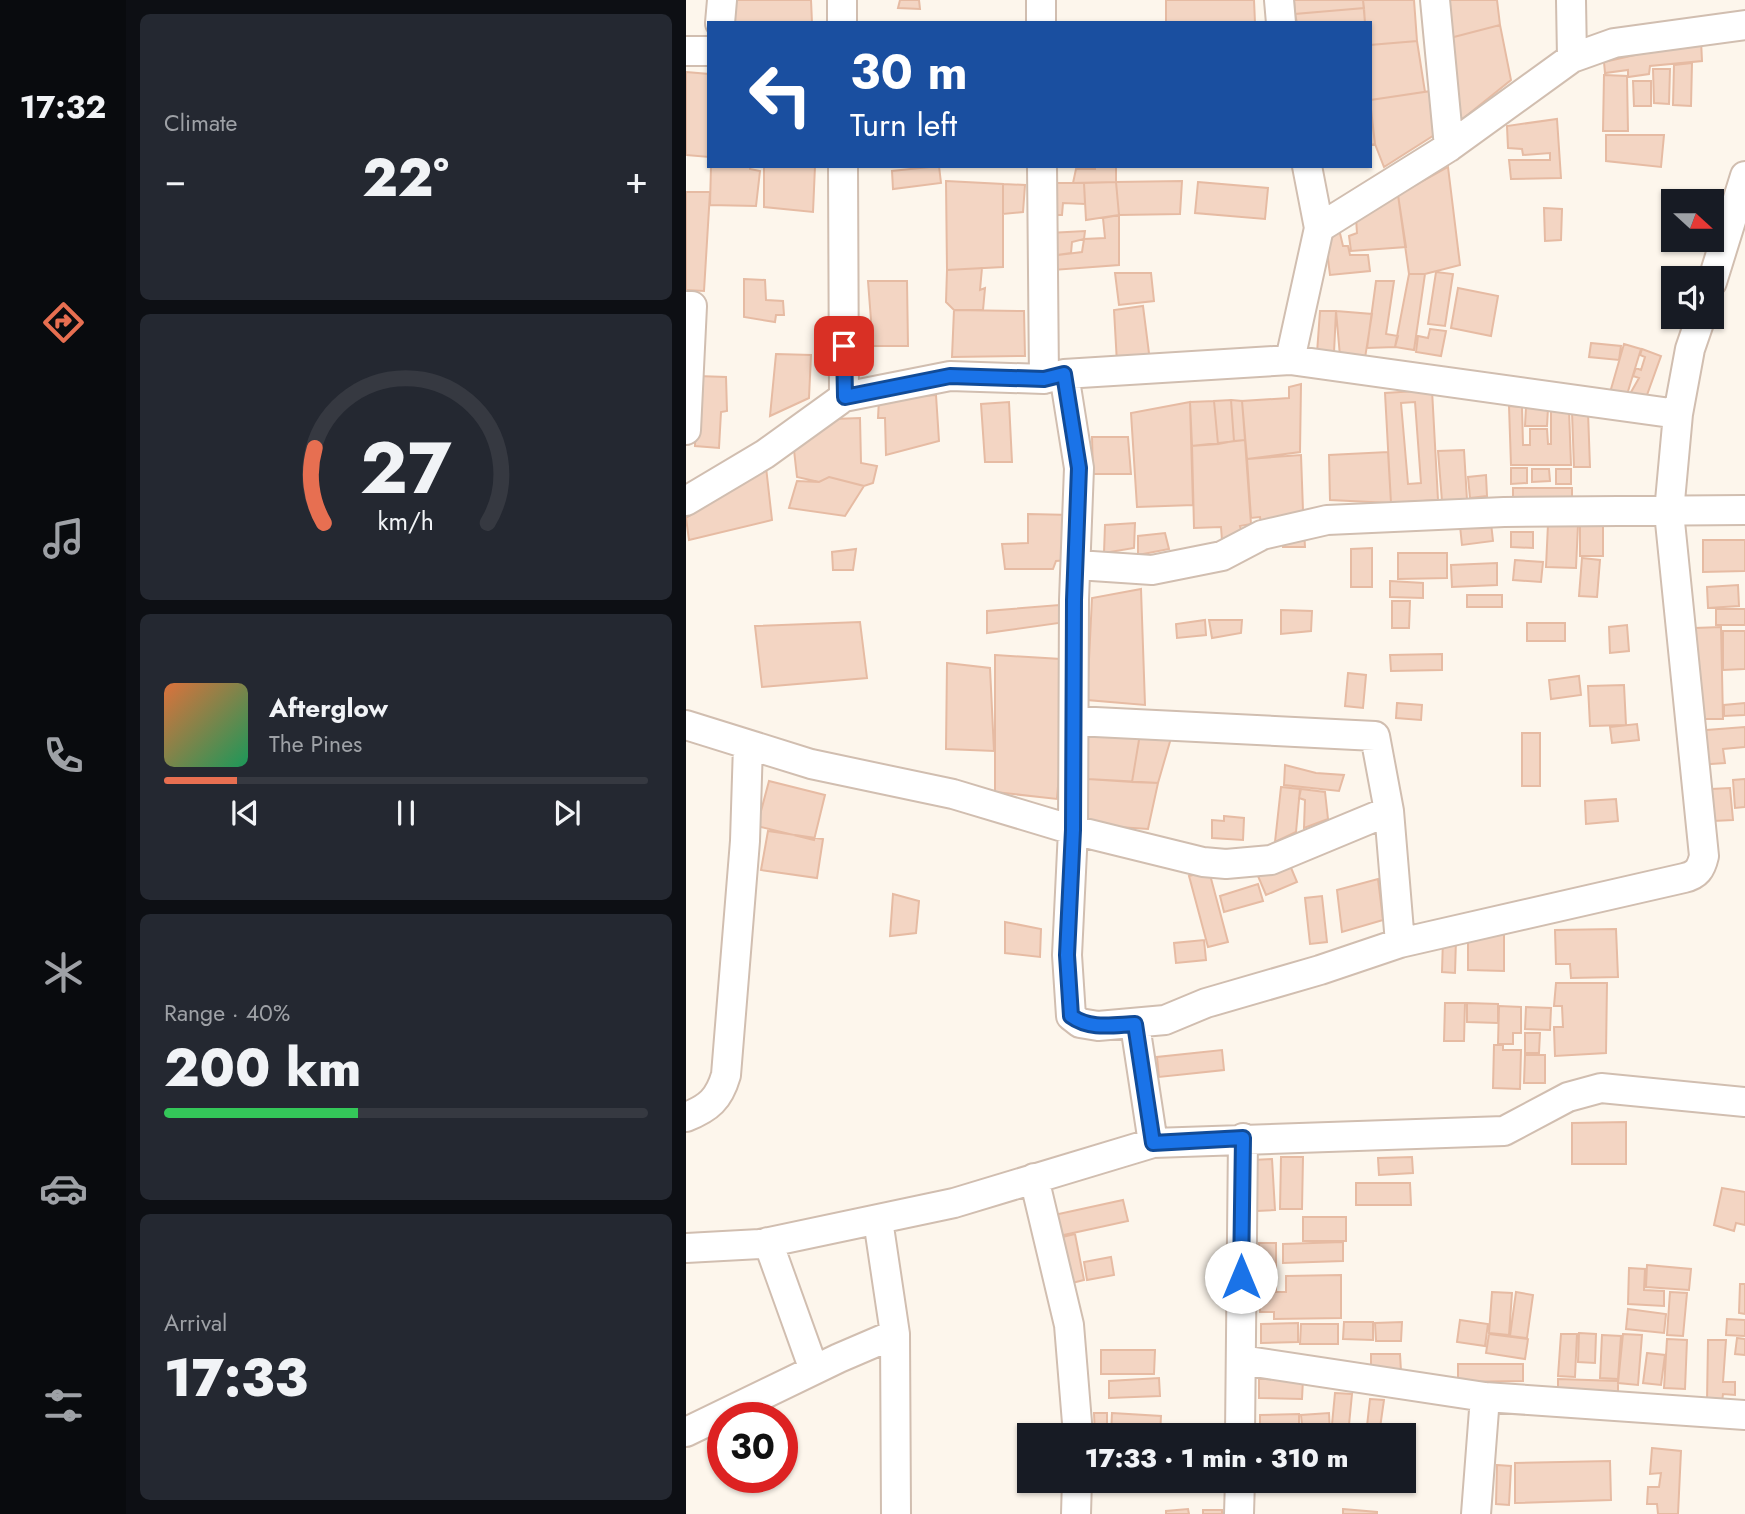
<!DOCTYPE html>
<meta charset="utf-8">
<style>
body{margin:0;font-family:Jost,sans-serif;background:#242831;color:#f1f3f6;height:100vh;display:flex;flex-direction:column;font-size:26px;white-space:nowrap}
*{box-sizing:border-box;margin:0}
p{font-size:23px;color:#9ea1a6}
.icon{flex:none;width:38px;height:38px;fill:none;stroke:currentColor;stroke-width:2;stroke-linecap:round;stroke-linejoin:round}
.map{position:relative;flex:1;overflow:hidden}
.details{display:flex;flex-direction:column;gap:14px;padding:14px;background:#0d0f14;width:560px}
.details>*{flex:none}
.banner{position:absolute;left:21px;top:21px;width:665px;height:147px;border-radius:0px;box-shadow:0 2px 5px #0004;background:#1a4fa0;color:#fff;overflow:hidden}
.needle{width:46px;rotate:111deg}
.controls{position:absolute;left:975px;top:189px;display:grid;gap:14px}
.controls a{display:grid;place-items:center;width:63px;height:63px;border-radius:0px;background:#171b24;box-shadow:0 2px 5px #0004;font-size:35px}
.speed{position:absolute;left:21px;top:1402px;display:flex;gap:14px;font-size:35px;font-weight:700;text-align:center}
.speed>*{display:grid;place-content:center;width:91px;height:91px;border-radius:50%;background:#171b24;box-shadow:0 2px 5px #0004;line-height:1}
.speed .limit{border:10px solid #d22;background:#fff;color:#111}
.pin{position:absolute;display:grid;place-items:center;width:60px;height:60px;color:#fff;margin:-30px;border-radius:14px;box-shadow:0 4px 10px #0006}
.me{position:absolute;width:77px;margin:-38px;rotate:0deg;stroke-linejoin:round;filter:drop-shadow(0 0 5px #0008)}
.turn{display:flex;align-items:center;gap:24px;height:147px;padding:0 28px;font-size:32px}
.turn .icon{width:91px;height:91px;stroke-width:2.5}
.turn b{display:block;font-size:49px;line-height:60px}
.big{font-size:52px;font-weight:800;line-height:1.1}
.details .card{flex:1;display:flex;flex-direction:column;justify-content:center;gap:10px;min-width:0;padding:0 24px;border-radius:10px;background:#242831}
.details .dial{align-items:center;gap:0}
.dial svg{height:182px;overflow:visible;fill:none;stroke:#363941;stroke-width:7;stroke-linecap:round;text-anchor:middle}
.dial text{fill:#f1f3f6;stroke:none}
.song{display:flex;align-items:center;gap:21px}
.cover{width:84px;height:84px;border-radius:10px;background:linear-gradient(135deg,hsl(20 70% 55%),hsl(150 70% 35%))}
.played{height:7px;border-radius:4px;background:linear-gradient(90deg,#e76f51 15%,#363941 15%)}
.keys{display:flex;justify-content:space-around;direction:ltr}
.heat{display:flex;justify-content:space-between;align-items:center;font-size:38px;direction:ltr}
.charge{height:10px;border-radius:5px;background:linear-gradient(90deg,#34c759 40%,#363941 0)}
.trip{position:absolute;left:331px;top:1423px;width:399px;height:70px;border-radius:0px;background:#171b24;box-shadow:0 2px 5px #0004;font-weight:800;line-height:70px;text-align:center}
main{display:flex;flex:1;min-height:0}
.dock{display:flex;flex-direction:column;width:126px;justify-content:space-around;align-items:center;background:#090b0e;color:#9ea1a6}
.dock .icon{width:49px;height:49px}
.dock .current{color:#e76f51}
.dock b{font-size:32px;color:#f1f3f6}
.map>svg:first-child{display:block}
.building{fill:#f3d5c3;stroke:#e6bba3;stroke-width:2;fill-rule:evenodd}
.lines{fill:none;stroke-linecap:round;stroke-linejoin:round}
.street-casing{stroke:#d1beb0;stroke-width:32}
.street{stroke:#fff;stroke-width:28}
.route-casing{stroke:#114b97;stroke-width:18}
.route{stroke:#1a73e8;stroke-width:12}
</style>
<main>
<nav class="dock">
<b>17:32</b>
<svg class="icon current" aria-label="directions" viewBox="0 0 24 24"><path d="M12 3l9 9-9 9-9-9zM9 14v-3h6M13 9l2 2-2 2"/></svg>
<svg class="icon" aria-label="music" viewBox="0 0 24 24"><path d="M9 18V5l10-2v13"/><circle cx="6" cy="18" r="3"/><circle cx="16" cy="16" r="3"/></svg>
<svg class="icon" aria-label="phone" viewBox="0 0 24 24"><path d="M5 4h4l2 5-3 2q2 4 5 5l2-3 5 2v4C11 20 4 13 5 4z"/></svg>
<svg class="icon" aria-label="climate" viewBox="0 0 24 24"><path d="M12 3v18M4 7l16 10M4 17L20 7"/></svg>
<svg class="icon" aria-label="car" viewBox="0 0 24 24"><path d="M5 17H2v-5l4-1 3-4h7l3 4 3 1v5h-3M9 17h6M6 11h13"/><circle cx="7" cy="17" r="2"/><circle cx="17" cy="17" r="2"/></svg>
<svg class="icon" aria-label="filters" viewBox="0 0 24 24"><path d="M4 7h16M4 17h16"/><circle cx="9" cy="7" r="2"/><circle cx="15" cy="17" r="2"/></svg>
</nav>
<section class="details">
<div class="card"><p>Climate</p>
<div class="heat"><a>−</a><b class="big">22°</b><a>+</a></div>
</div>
<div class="card dial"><svg viewBox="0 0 100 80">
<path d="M14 69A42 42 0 1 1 86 69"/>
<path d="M14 69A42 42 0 0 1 10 36" stroke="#e76f51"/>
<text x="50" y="56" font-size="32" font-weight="700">27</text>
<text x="50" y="72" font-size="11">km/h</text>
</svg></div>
<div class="card">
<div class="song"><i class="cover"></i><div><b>Afterglow</b><p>The Pines</p></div></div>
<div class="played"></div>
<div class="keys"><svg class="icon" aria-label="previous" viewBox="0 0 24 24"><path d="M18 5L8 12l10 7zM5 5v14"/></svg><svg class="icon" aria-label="pause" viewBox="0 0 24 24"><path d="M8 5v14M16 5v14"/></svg><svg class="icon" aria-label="next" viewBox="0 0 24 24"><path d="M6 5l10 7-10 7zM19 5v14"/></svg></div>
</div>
<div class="card"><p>Range · 40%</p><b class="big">200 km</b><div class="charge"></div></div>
<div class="card"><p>Arrival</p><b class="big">17:33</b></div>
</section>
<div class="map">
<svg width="1059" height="1514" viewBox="0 0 1059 1514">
<rect width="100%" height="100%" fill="#fdf6ec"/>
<!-- building -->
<path class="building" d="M45,0H125L126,23H43Z
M214,0H233L234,9L212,8Z
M480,0H568L569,23H480Z
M608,0H677L678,8L609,14Z
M677,0H728L731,41L684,45V23H679Z
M763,0H811L814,25L764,38Z
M678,8L679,23H611L609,14Z
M814,25L825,80L769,125L764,38Z
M1015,40L1016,61L964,66L963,74L942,77V70L919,73L918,62Z
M731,41L739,92L684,100V45Z
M1006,63L1005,106L987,105L988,65Z
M967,69H984L983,104L968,103Z
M0,72L23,74V157L0,155Z
M918,75L941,76L942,131H917Z
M947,81H965V106H948Z
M745,91L753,132L698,167L689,144L684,100Z
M684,104L689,144L684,145Z
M871,119L875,178L825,179L823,160H864V153L837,155L836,149L822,148L821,126Z
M920,135H978L975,167L920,161Z
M25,166H64V169L74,171L70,206L24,205Z
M78,166H129L127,212L78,207Z
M253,166L255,183L207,189L206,171Z
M409,166H430V182L387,183L390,169H409Z
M762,167L774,265L739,274H723L712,195Z
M260,181L317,184V267L261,270Z
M496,181L494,214L433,215L430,182Z
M430,182L433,215L400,220L398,183Z
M512,182L582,188L579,219L509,213Z
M366,183H398L399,204L377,203L376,215H366Z
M317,184L339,185L337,212L317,214Z
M0,192H24L18,291L0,290Z
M712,195L720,247L665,251L663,236L671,233L670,218Z
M858,208L876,209L875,240L859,241Z
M433,215V265L367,270L364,256L396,252L398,239L419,238L417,218Z
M653,229L657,246H662L664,255H682L684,271L644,275L639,235Z
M399,231L398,239L386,242L385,253L364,256L363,233Z
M296,268L294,290L299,288L297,310H268L260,302L261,270Z
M750,272L767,274L759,326L742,324Z
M429,273H465L468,301L433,305Z
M723,274H739L728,350L709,347Z
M58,279L79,280L80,300L97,301L98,315H90L89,322L58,317Z
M182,281H221L222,346H187Z
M690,281H708L700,334L712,336L709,347L681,348Z
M772,288L812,296L805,336L765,328Z
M457,306L464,361L431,363L428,310Z
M268,310L338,311L339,356L266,357Z
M634,311H650L648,353H631Z
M650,311L686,314L679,358L654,356Z
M744,329L760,331L755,356L730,352L732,336L742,338Z
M905,343L935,346L933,360L903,357Z
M938,344L955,349L939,401L923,396Z
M956,349L975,356L957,406L940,401L953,378L947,376L950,368L955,370L959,357L954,355Z
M90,354L125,355L123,398L84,416Z
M11,376L40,377L41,411L35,412L33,448L9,446Z
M615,384L614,452L561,459L556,401L603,398V387Z
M746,390L752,500L705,503L699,393ZM729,402L735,483L722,484L715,403Z
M250,395L253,441L200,455L199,418H192L193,399Z
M545,400L556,401L559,440L548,441Z
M545,400L548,441L532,444L528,401Z
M528,401L532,444L506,446L504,402Z
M323,402L326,462H299L295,404Z
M504,402L507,505L451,507L445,413Z
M823,406L836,407L837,445H844V429H861L862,444H865V409L883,410L885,465H825Z
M840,407L862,408L861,426H839Z
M886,412H902L904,467H888Z
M174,418L175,463L191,466L187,483L178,486L143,477L133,482L111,477L108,450L147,419Z
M406,437H442L445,474H407Z
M559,440L565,524L554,526L557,537L536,540L535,527L508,528L506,446Z
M778,450L781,500L756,501L752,451Z
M702,452L705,503L644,500L643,455Z
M615,455L617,511L575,524L574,517L565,518L561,459Z
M80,467L86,520L3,540L0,518Z
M825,468H841V483L825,484Z
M846,469H863L864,481L846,482Z
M870,469H885V484H870Z
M800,475L801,496L784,498L782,477Z
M143,477L178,486L159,516L103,508L111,481L133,482Z
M827,488H886V503H827Z
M342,514L386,515L383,560L370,561L367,569H319L316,544L342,543Z
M449,523L448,548L418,553L419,525Z
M805,523L807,541L776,545L774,526Z
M894,523H917V556H894Z
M862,524L892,525L890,568L860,567Z
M618,531L619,547H597V536Z
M825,532H847V548L825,547Z
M479,533L483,549L452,555V536Z
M1017,540H1059V571L1017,572Z
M686,548V587H665V549Z
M170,549L167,570H147L146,552Z
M712,553H761V578L712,579Z
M896,558L914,560L911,597L893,596Z
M829,560L857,562L855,582L827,580Z
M811,563V585L766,587L765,565Z
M704,581L737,583V598L704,597Z
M1052,585L1053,606L1022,608L1021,587Z
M455,589L459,705L401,700L406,598Z
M781,595H816V607H781Z
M706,601H724L723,628H706Z
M373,605V623L301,633V611Z
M1030,609H1059V625H1030Z
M595,610L626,611L625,631L595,634Z
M519,620L520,635L491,638L490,624Z
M523,620H556L555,633L526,638Z
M174,622L181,678L76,687L69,626Z
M841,623H879V641H841Z
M941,625L943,651L924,653L923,627Z
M1035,627L1037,719H1011L1009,628Z
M1037,631H1059V669L1037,670Z
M756,654V670L705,671L704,655Z
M309,655L375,659L380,685L371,799L309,792Z
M261,663L304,668L308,751L260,749Z
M662,673L680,675L677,708L659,706Z
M893,676L895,695L865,699L863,680Z
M938,685L940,725L904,726L902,686Z
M711,703L736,705L735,720L710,718Z
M1059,703V715L1038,716V705Z
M951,724L953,740L926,743L924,727Z
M1059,727V747L1037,749L1039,763L1011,765L1008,731Z
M399,730L454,734L446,782L402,779Z
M836,733H854V786H836Z
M454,734L485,738L472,783L446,782Z
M599,765L630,773L658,775L653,791L598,785Z
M402,779L472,783L462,829L402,825Z
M1059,779V807L1049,808L1047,780Z
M83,781L139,795L128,840L71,826Z
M595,787L614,789L610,832L589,842Z
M1044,788L1047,820L1027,821L1025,789Z
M615,789L639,792L642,819L618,828L619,800L613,798Z
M930,799L932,821L900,824L899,801Z
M538,816L558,818L557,840L526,838V820L538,821Z
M82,831L137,839L131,878L75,870Z
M603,863L611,882L580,895L572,876Z
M523,871L542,942L522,947L503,876Z
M692,879L697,920L656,932L651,890Z
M572,884L577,901L538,912L534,896Z
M207,894L233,901L230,933L204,936Z
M636,896L641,942L624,944L619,898Z
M319,922L355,929L354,957L319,953Z
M930,929L932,977L885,978L884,964H870L869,930Z
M782,933L818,934V971L782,970Z
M757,938L770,939L769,973L756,972Z
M518,940L520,960L490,963L488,943Z
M870,983H921L920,1053L869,1056L868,1027H877L876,1006H868Z
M759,1003H779L778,1041H758Z
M781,1003L812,1004V1023L781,1022Z
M813,1006L835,1007V1033H827V1044H812Z
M840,1007L865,1008L864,1030L839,1029Z
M839,1033H854L853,1053H839Z
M808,1045H817V1050H835L834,1089L807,1088Z
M536,1050L538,1070L473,1077L471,1057Z
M839,1055H859V1083H838Z
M940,1122V1164H886V1123Z
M595,1157H617L616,1209H594Z
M726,1157L727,1173L693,1175L692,1158Z
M586,1159L589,1210L571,1211L567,1160Z
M670,1183H724L725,1205H670Z
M1036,1188L1059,1192V1225L1050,1223L1048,1231L1028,1225Z
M437,1200L442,1221L373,1236L368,1215Z
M617,1217H660V1241H617Z
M389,1234L398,1280L382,1284L372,1238Z
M657,1242V1261L597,1263V1244Z
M573,1243H590V1292H600V1276L655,1275V1318L588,1319V1312H574Z
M425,1257L428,1275L401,1280L398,1262Z
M961,1265L1005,1269L1003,1290L960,1287Z
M943,1268L959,1269L958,1290L978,1291V1306L942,1304Z
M1054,1284H1059V1314L1053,1313Z
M806,1292L826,1293L823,1335L803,1333Z
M830,1292L847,1295L841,1338L824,1336Z
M984,1292L1001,1293L997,1336L981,1335Z
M942,1309L980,1314L978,1333L940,1329Z
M1041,1319L1059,1320V1336L1040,1335Z
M774,1320L802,1324L799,1346L771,1342Z
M658,1322H687V1340L657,1339Z
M716,1322L715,1341H690L689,1323Z
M612,1323V1342L575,1343V1324Z
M615,1324H652V1344H614Z
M893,1333L910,1334L909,1363L892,1362Z
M803,1334L842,1339L839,1359L800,1353Z
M875,1334H891L889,1377L872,1376Z
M937,1334L956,1335L952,1385L932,1383Z
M916,1335L935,1336L932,1379L914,1378Z
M1051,1338L1059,1339V1355L1049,1354Z
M981,1339L1001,1340L999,1389L978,1388Z
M1022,1340H1040L1037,1382H1049V1395L1037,1394L1036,1402H1021Z
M415,1350H469L468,1374H415Z
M961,1353L979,1355L975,1385L957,1383Z
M685,1354H714L715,1371H685Z
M772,1364H837V1381L772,1382Z
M473,1378L474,1396L423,1398V1381Z
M573,1379H617L616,1399L573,1398Z
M872,1379L932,1381V1394L872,1392Z
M649,1393L666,1394L662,1435H645Z
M684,1399L698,1400L693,1435H680Z
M408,1413H421V1435H409Z
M426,1413L475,1416L474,1435H425Z
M643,1413L644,1434L617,1435L615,1415Z
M613,1414V1435H574V1415Z
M718,1439H723V1459H718Z
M966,1448L995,1451L992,1514H972L971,1504H961L962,1487H973L975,1473L964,1474Z
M924,1461L925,1500L829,1503V1463Z
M811,1465L825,1466L823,1505L810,1504Z
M502,1509L503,1514H480V1511Z
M657,1509L691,1512V1514H657Z
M517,1510H536V1514H517Z"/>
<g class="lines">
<!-- street casing -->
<g class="street-casing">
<path id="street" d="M156,0V23
M355,0V23
M593,0L595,23
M749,0L763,147
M885,0L886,58
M34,23L36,0
M0,51H23
M157,166L158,397
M356,166L358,379
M633,228L763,147L886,58L928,43L1059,25
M1026,282L1059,176
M0,306H6L0,430
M604,360L633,228L621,166
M378,374L393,468L388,600L387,830L381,955L385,1016L394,1023L412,1026L479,1020L520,1003L634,970L714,943L998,878C1011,875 1015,869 1018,856L983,512L992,414L1004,349L1015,317
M0,501L79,454L158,397L264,376L358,379L378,374L604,360L992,414
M391,565L466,570L536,556L576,535L641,520L818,512L1059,510
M389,721L689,736L703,811L714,943
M0,725L125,764L267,794L387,830L517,862L540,864L585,860L703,811
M449,1025L467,1143
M0,1117C23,1108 33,1099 40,1075L59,841L62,745
M348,1178L383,1325L392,1435
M192,1220L209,1334L210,1514
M82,1242L128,1370
M0,1248L74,1244L268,1203L467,1143L818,1131L882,1097L915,1088L1059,1102
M555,1360L799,1397L1059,1415
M0,1432L153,1358L209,1334
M554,1435L557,1138
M390,1514L391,1480
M553,1514L554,1480
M790,1514L799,1397"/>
</g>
<!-- street -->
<use href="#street" class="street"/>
</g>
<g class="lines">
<!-- route casing -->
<g class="route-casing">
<path id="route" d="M158,346L159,397L264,376L358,379L378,374L393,468L388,600L387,830L381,955L385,1016C404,1030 427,1025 449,1024L467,1143L557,1138L555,1277"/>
</g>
<!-- route -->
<use href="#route" class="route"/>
</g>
</svg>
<div class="controls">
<a><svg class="needle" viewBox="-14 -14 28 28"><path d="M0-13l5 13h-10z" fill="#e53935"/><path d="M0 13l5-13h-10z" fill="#9ea1a6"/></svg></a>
<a><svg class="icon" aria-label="sound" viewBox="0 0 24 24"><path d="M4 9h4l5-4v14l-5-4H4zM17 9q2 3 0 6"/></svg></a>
</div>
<div class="speed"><div class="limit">30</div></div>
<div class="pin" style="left:158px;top:346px;background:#d93025"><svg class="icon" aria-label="arrive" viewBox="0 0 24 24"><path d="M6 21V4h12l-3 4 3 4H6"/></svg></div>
<svg class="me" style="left:555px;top:1277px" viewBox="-20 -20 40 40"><circle r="19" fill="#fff"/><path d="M0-13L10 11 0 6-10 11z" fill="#1a73e8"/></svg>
<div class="trip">17:33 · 1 min · 310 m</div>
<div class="banner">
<div class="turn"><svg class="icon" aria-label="left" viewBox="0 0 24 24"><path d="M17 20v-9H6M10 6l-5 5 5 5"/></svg><div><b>30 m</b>Turn left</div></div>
</div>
</div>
</main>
